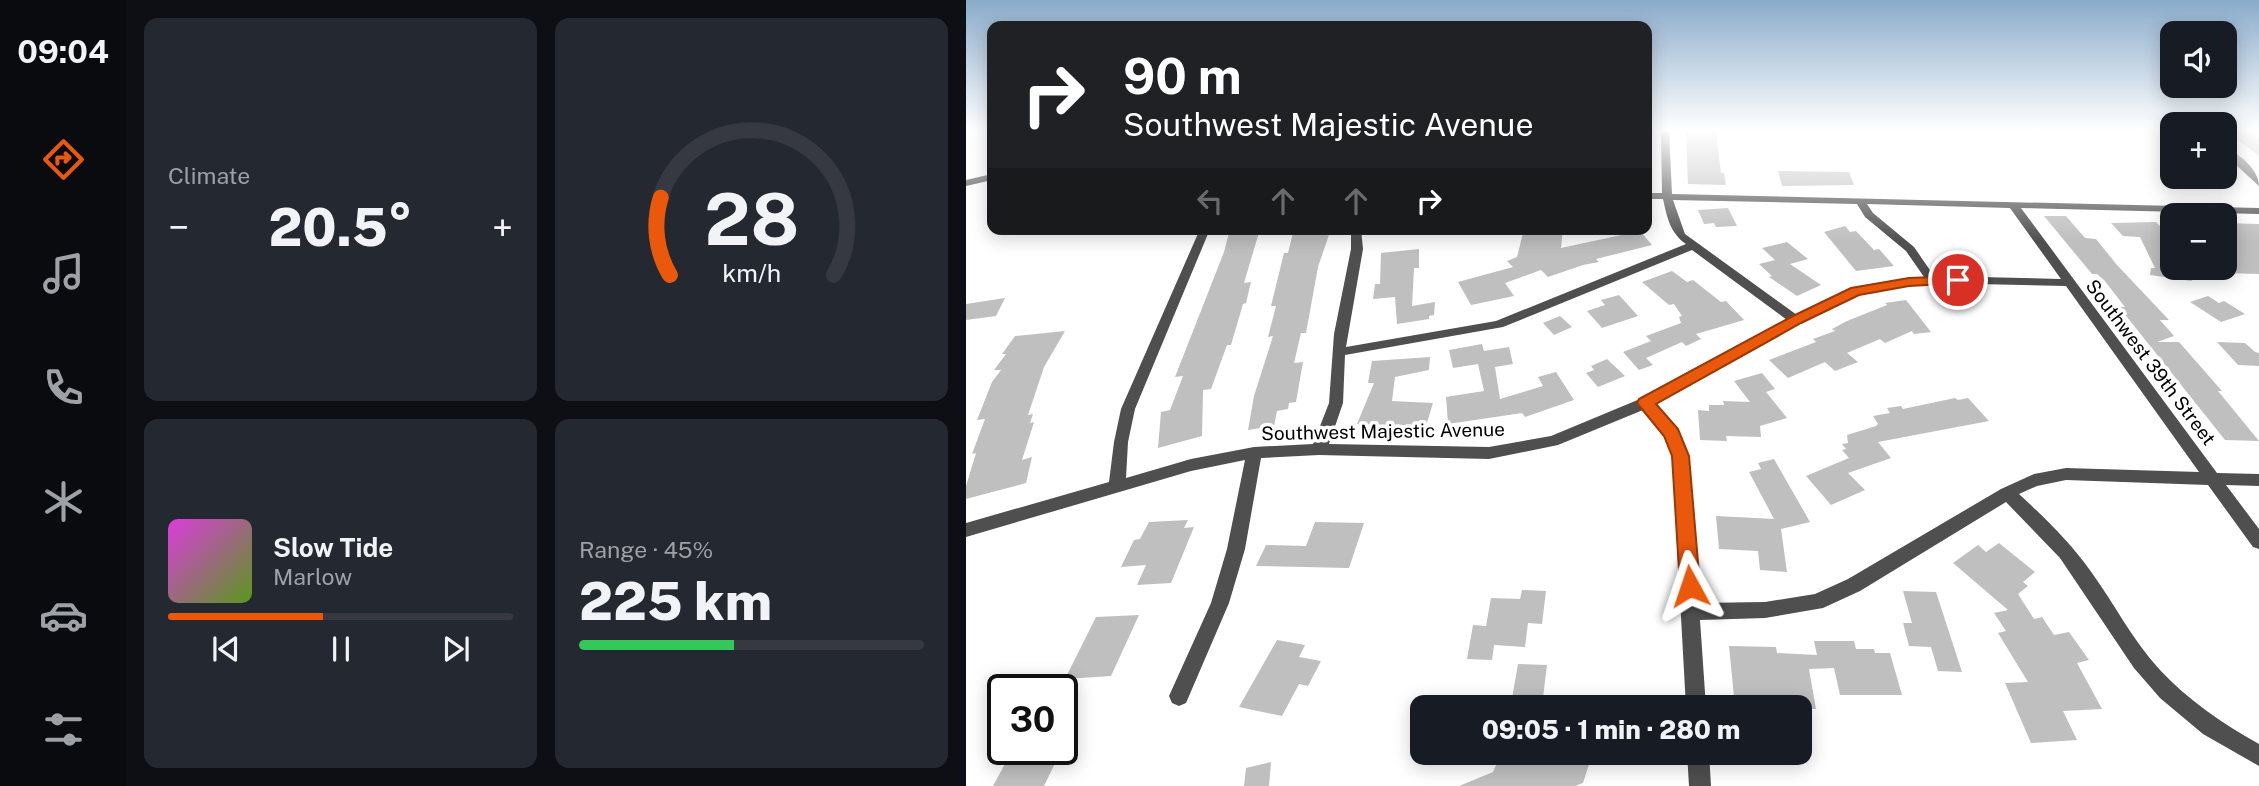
<!DOCTYPE html>
<meta charset="utf-8">
<style>
body{margin:0;font-family:"Public Sans",sans-serif;background:#242831;color:#f1f3f6;height:100vh;display:flex;flex-direction:column;font-size:26px;white-space:nowrap}
*{box-sizing:border-box;margin:0}
p{font-size:23px;color:#9ea1a6}
.icon{flex:none;width:38px;height:38px;fill:none;stroke:currentColor;stroke-width:2;stroke-linecap:round;stroke-linejoin:round}
.map{position:relative;flex:1;overflow:hidden}
.panel{display:flex;flex-direction:column;gap:18px;padding:18px;background:#0d0f14;width:840px}
.panel>*{flex:none}
.banner{position:absolute;left:21px;top:21px;width:665px;height:214px;border-radius:14px;box-shadow:0 4px 18px #0003;background:#202124;color:#fff;overflow:hidden}
.controls{position:absolute;left:1194px;top:21px;display:grid;gap:14px}
.controls a{display:grid;place-items:center;width:77px;height:77px;border-radius:14px;background:#171b24;box-shadow:0 4px 18px #0003;font-size:35px}
.speed{position:absolute;left:21px;top:674px;display:flex;gap:14px;font-size:35px;font-weight:700;text-align:center}
.speed>*{display:grid;place-content:center;width:91px;height:91px;border-radius:50%;background:#171b24;box-shadow:0 4px 18px #0003;line-height:1}
.speed .limit{border:4px solid #111;border-radius:10px;background:#fff;color:#111}
.pin{position:absolute;display:grid;place-items:center;width:60px;height:60px;color:#fff;margin:-30px;border:4px solid #fff;border-radius:50%;box-shadow:0 2px 7px #0007}
.me{position:absolute;width:77px;margin:-38px;rotate:355deg;stroke-linejoin:round;filter:drop-shadow(0 0 5px #0008)}
.turn{display:flex;align-items:center;gap:24px;height:147px;padding:0 21px;font-size:32px}
.turn .icon{width:91px;height:91px;stroke-width:2.5}
.turn b{display:block;font-size:49px;line-height:60px}
.lanes{display:flex;align-items:center;height:66px;padding:0 21px;background:#0003;justify-content:center;gap:35px;direction:ltr}
.lanes .off{opacity:.35}
.big{font-size:52px;font-weight:800;line-height:1.1}
.panel .widget{flex:1;display:flex;flex-direction:column;justify-content:center;gap:10px;min-width:0;padding:0 24px;border-radius:14px;background:#242831}
.panel .dial{align-items:center;gap:0}
.dial svg{height:182px;overflow:visible;fill:none;stroke:#363941;stroke-width:7;stroke-linecap:round;text-anchor:middle}
.dial text{fill:#f1f3f6;stroke:none}
.song{display:flex;align-items:center;gap:21px}
.cover{width:84px;height:84px;border-radius:10px;background:linear-gradient(135deg,hsl(300 70% 55%),hsl(90 70% 35%))}
.played{height:7px;border-radius:4px;background:linear-gradient(90deg,#ea580c 45%,#363941 45%)}
.keys{display:flex;justify-content:space-around;direction:ltr}
.heat{display:flex;justify-content:space-between;align-items:center;font-size:38px;direction:ltr}
.charge{height:10px;border-radius:5px;background:linear-gradient(90deg,#34c759 45%,#363941 0)}
.panel .tiles{flex:1;display:grid;gap:18px;grid-template-columns:repeat(2,1fr)}
.trip{position:absolute;left:444px;top:695px;width:402px;height:70px;border-radius:14px;background:#171b24;box-shadow:0 4px 18px #0003;font-weight:800;line-height:70px;text-align:center}
main{display:flex;flex:1;min-height:0}
.tab-bar{display:flex;flex-direction:column;width:126px;justify-content:space-around;align-items:center;background:#090b0e;color:#9ea1a6}
.tab-bar .icon{width:49px;height:49px}
.tab-bar .on{color:#ea580c}
.tab-bar b{font-size:32px;color:#f1f3f6}
.map>svg:first-child{display:block}
.building{fill:#bfbfbf}
.lines{fill:none;stroke-linecap:round;stroke-linejoin:round}
.minor{fill:#4f4f4f;fill-rule:evenodd}
.secondary{fill:#1c1c1c;fill-rule:evenodd}
.route{fill:#ea580c;stroke:#983908;stroke-width:2}
.labels{text-anchor:middle;dominant-baseline:central;stroke-width:7;stroke-linejoin:round;paint-order:stroke}
.street-label{font-size:19px;fill:#000;stroke:#fff}
</style>
<main>
<nav class="tab-bar">
<b>09:04</b>
<svg class="icon on" aria-label="directions" viewBox="0 0 24 24"><path d="M12 3l9 9-9 9-9-9zM9 14v-3h6M13 9l2 2-2 2"/></svg>
<svg class="icon" aria-label="music" viewBox="0 0 24 24"><path d="M9 18V5l10-2v13"/><circle cx="6" cy="18" r="3"/><circle cx="16" cy="16" r="3"/></svg>
<svg class="icon" aria-label="phone" viewBox="0 0 24 24"><path d="M5 4h4l2 5-3 2q2 4 5 5l2-3 5 2v4C11 20 4 13 5 4z"/></svg>
<svg class="icon" aria-label="climate" viewBox="0 0 24 24"><path d="M12 3v18M4 7l16 10M4 17L20 7"/></svg>
<svg class="icon" aria-label="car" viewBox="0 0 24 24"><path d="M5 17H2v-5l4-1 3-4h7l3 4 3 1v5h-3M9 17h6M6 11h13"/><circle cx="7" cy="17" r="2"/><circle cx="17" cy="17" r="2"/></svg>
<svg class="icon" aria-label="filters" viewBox="0 0 24 24"><path d="M4 7h16M4 17h16"/><circle cx="9" cy="7" r="2"/><circle cx="15" cy="17" r="2"/></svg>
</nav>
<section class="panel">
<div class="tiles">
<div class="widget"><p>Climate</p>
<div class="heat"><a>−</a><b class="big">20.5°</b><a>+</a></div>
</div>
<div class="widget dial"><svg viewBox="0 0 100 80">
<path d="M14 69A42 42 0 1 1 86 69"/>
<path d="M14 69A42 42 0 0 1 10 35" stroke="#ea580c"/>
<text x="50" y="56" font-size="32" font-weight="700">28</text>
<text x="50" y="72" font-size="11">km/h</text>
</svg></div>
<div class="widget">
<div class="song"><i class="cover"></i><div><b>Slow Tide</b><p>Marlow</p></div></div>
<div class="played"></div>
<div class="keys"><svg class="icon" aria-label="previous" viewBox="0 0 24 24"><path d="M18 5L8 12l10 7zM5 5v14"/></svg><svg class="icon" aria-label="pause" viewBox="0 0 24 24"><path d="M8 5v14M16 5v14"/></svg><svg class="icon" aria-label="next" viewBox="0 0 24 24"><path d="M6 5l10 7-10 7zM19 5v14"/></svg></div>
</div>
<div class="widget"><p>Range · 45%</p><b class="big">225 km</b><div class="charge"></div></div>
</div>
</section>
<div class="map">
<svg width="1293" height="786" viewBox="0 0 1293 786">
<rect width="100%" height="100%" fill="#fff"/>
<!-- building -->
<path class="building" d="M720,131L750,132L755,173H758L760,185L722,184Z
M1260,131H1283L1293,139V156Z
M812,171L883,172L888,185L816,186Z
M762,208L771,226L750,227L748,223L738,224L732,210Z
M1078,216H1100L1119,238L1130,239L1151,265L1203,320H1194L1208,336L1191,342H1213L1256,391H1252L1293,441L1259,440L1153,307H1159L1138,280L1131,274H1126Z
M1190,222L1205,237H1194L1206,250V268H1219L1226,281L1184,275L1185,268H1189L1174,237L1157,236L1145,223Z
M1258,223L1293,224V274L1258,273Z
M879,226L884,232L890,231L908,250L913,249L928,266L890,271L858,232Z
M264,229H294L278,283L285,282L280,303L277,304L265,345H261L245,389L237,390L236,436L192,448L195,412L204,410L217,376L209,377L258,252Z
M328,229H365L352,267L340,333H335L328,363L337,362L330,402L323,403L322,409L311,411L308,426L282,430L288,396L307,336L302,337L310,306H305L318,253H322Z
M558,229H597L595,248L674,231L686,245L630,259L633,262L617,265L582,277L575,270L539,283L548,296L505,305L492,282L547,267L541,261L551,257Z
M821,242L842,259L824,264L855,285L831,296L803,277L806,276L793,264L809,260L796,248Z
M453,249V268H448L446,306L469,302L468,315L463,316V319L431,324L429,297L407,299L409,284H414L415,253Z
M706,271L721,282L727,280L755,302L760,301L778,320L730,334L735,339L720,346L716,342L680,358L687,365L673,370L657,352L685,341L680,336L715,323L713,317L716,316L708,304L703,305L676,282Z
M653,295L672,316L636,328L621,311L639,305L635,300Z
M1242,296L1253,303L1258,301L1279,314L1255,322L1224,302Z
M39,298L30,316L0,320V304Z
M940,300L965,332L948,334L946,331L919,343L914,339L881,353L892,362L869,371L859,362L822,378L803,360L850,342L847,339L869,331L866,329L881,321L921,305L919,303Z
M594,316L606,327L588,335L577,323Z
M99,331L78,367L62,415L67,414L64,423L68,422L56,460L66,457L60,483L0,499V486L10,453L6,454L19,419L11,420L26,382L35,370H28L40,354H36L49,336Z
M1251,342L1279,343L1289,352L1293,353V366L1272,365Z
M516,344L518,351L543,347L547,364L529,367L534,399L577,386L572,377L590,372L608,400L559,417L556,413L482,424L480,397L518,391L512,364L487,368L483,350Z
M464,357L463,370L429,377L426,401L467,403L460,426L391,424L408,383H402L406,361Z
M641,359L659,376L632,387L620,373L628,370L625,366Z
M796,373L809,389L800,392L821,418L794,426L795,437L760,436L761,441L734,440L732,410L743,411V405H758L757,401L784,402L768,381Z
M989,398L992,400L1002,398L1023,421L912,442L925,458L882,473L899,490L865,505L840,476L883,458L876,450L880,449L876,444L882,443L881,435L910,426L912,424L907,416L924,413L921,408L935,406L937,409Z
M808,459L844,522L815,529L821,572L794,570L792,551L753,549L750,516L808,519L783,472L795,469L792,463Z
M222,520L218,528L228,527L205,583L171,585L180,565L155,567L168,540L174,539L183,522Z
M349,522L398,523L383,568L290,566L300,545L340,546Z
M1033,543L1069,572L1057,582L1062,586L1052,594L1068,619L1076,617L1088,635L1103,632L1123,660L1111,663L1136,709L1097,711L1111,740L1065,743L1039,683L1062,682L1032,633L1040,631L1028,613L1042,610L987,563L1012,545L1020,552Z
M556,590L580,591L576,624L562,623L559,647L528,645L526,660L501,659L507,625L520,626L525,598L554,599Z
M937,591L970,592L996,672L972,671L965,647L943,646L937,623H946Z
M173,615L145,676L99,679L130,617Z
M311,640L339,645L333,657L355,661L342,686L333,684L316,716L273,707Z
M848,641H888L890,649H908L909,653H924L936,695H874L868,668L843,669L850,709L769,707L763,646L810,647L811,653L851,655Z
M552,664L581,665L576,706L545,704Z
M47,749H96L78,786H27Z
M569,752H627L617,783L609,786H493L527,772L531,763Z
M305,762L303,786H278L280,768Z"/>
<g class="lines">
<!-- minor -->
<path class="minor" d="M695,131H703L706,194L1293,208V214L1055,208L1251,473L1293,474V486L1260,485L1293,529V549L1287,547L1242,485L1100,480L1071,486L1053,494C1080,519 1105,543 1126,573C1149,605 1167,641 1194,670C1222,700 1257,724 1293,744V766L1237,734L1194,698L1168,668L1094,558L1040,502L894,591L857,608L799,618L734,620L740,707H720L706,455L699,435L677,410L592,445L523,459L353,455L295,458L279,549L263,603L220,703L213,706L206,703L203,696L245,603L261,549L279,460L225,471L0,537V523L143,482L148,442L155,409L234,229H244L169,409L162,442L160,478L225,459L288,447L347,444L363,403L368,334L385,249V229H395L397,249L380,347L530,321L720,244C704,233 701,217 697,199H681V193H696ZM707,200L891,204L899,217L940,251L958,277L885,288L831,315L719,234ZM901,204L1044,208L1095,279L968,276L948,247L907,213ZM726,250L821,320L674,399L585,436L523,447L363,444L377,403L379,355L537,327ZM965,283L1100,286L1233,472L1100,468L1068,474L1035,489L882,579L849,594L799,602L733,603L722,455L711,429L688,404L834,323L892,294Z
M1258,146C1273,154 1293,169 1293,186L1258,154Z
M721,752H743L745,786H723Z"/>
<!-- secondary -->
<path class="secondary" d="M26,174V180L0,186V180Z"/>
</g>
<!-- sky -->
<linearGradient id="sky" x2="0" y2="1"><stop stop-color="#8aabca"/><stop offset="0.54" stop-color="#fff"/><stop offset="1" stop-color="#fff" stop-opacity="0"/></linearGradient>
<rect width="1293" height="241" fill="url(#sky)"/>
<!-- route -->
<path class="route" d="M992,276L997,277V283L943,286L893,295L835,323L690,404L712,429L723,456L734,586L731,592L724,595L717,592L714,586L706,456L698,436L671,403L673,399L825,317L885,288L943,278Z"/>
<g class="labels">
<!-- street labels -->
<g class="street-label">
<text transform="translate(1185 362) rotate(53)">Southwest 39th Street</text>
<text transform="translate(417 431) rotate(-1)">Southwest Majestic Avenue</text>
</g>
</g>
</svg>
<div class="controls">
<a><svg class="icon" aria-label="sound" viewBox="0 0 24 24"><path d="M4 9h4l5-4v14l-5-4H4zM17 9q2 3 0 6"/></svg></a>
<a>+</a>
<a>−</a>
</div>
<div class="speed"><div class="limit">30</div></div>
<div class="pin" style="left:992px;top:280px;background:#d93025"><svg class="icon" aria-label="arrive" viewBox="0 0 24 24"><path d="M6 21V4h12l-3 4 3 4H6"/></svg></div>
<svg class="me" style="left:724px;top:586px" viewBox="-20 -20 40 40"><path d="M0-17L14 15 0 8-14 15z" fill="#ea580c" stroke="#fff" stroke-width="4"/></svg>
<div class="trip">09:05 · 1 min · 280 m</div>
<div class="banner">
<div class="turn"><svg class="icon" aria-label="right" viewBox="0 0 24 24"><path d="M7 20v-9h11M14 6l5 5-5 5"/></svg><div><b>90 m</b>Southwest Majestic Avenue</div></div>
<div class="lanes"><svg class="icon off" aria-label="left" viewBox="0 0 24 24"><path d="M17 20v-9H6M10 6l-5 5 5 5"/></svg><svg class="icon off" aria-label="ahead" viewBox="0 0 24 24"><path d="M12 20V5M6 11l6-6 6 6"/></svg><svg class="icon off" aria-label="ahead" viewBox="0 0 24 24"><path d="M12 20V5M6 11l6-6 6 6"/></svg><svg class="icon" aria-label="right" viewBox="0 0 24 24"><path d="M7 20v-9h11M14 6l5 5-5 5"/></svg></div>
</div>
</div>
</main>
